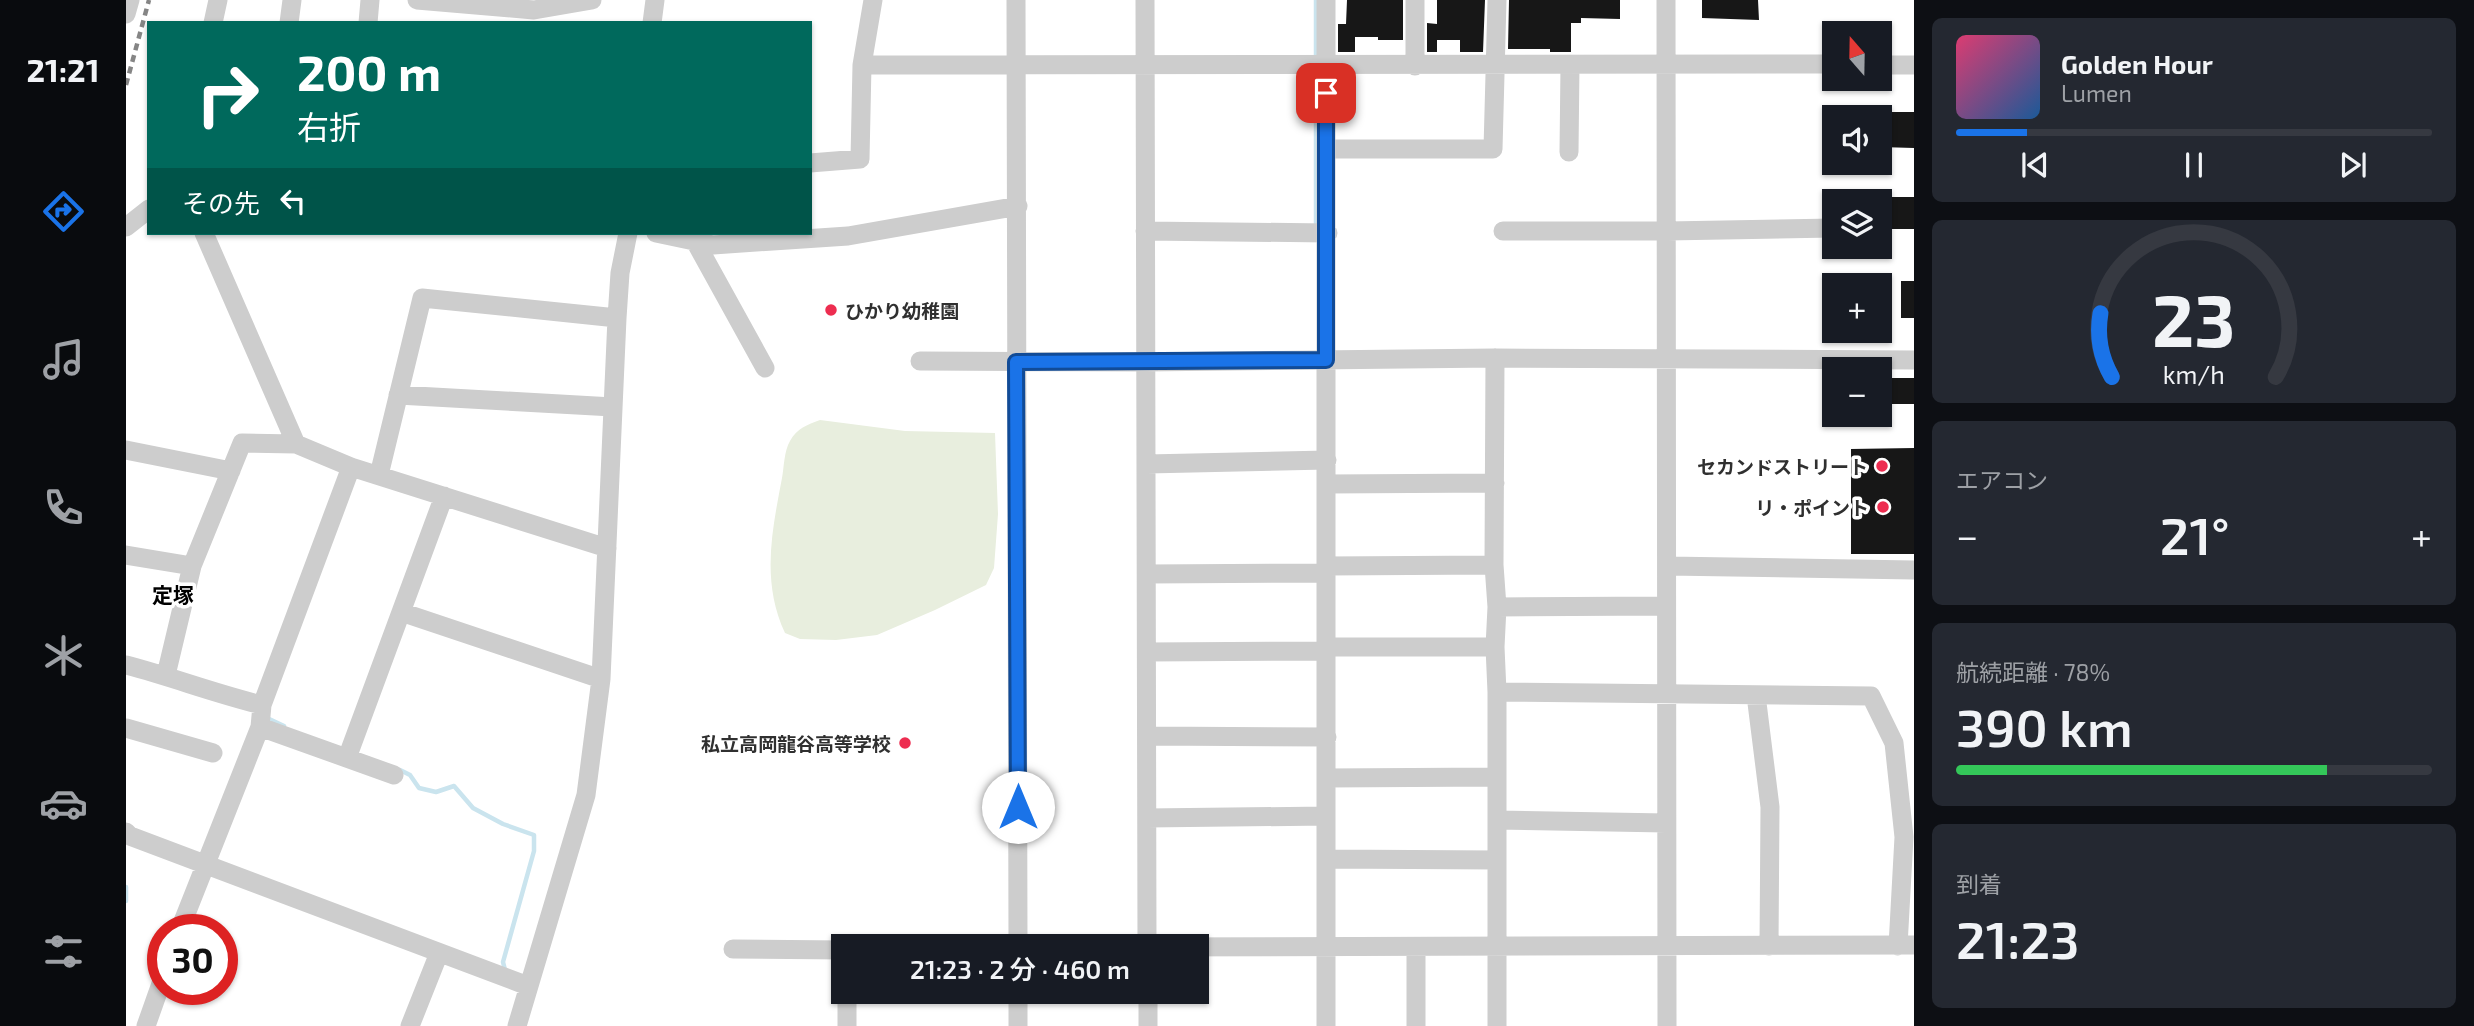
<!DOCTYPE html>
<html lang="ja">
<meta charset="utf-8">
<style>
body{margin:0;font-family:"Exo 2","Noto Sans JP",sans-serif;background:#242831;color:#f1f3f6;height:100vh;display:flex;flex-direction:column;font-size:26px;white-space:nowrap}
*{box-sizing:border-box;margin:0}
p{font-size:23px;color:#9ea1a6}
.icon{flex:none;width:38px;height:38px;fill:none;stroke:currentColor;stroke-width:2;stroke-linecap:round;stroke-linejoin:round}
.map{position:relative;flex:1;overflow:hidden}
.drawer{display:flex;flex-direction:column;gap:18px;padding:18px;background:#0d0f14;width:560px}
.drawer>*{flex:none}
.hud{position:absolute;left:21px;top:21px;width:665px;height:214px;border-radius:0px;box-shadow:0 2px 5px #0004;background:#00695c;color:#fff;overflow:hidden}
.needle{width:46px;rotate:340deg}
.fabs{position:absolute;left:1696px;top:21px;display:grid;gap:14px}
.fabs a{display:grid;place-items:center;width:70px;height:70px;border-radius:0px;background:#171b24;box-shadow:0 2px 5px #0004;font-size:35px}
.speed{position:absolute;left:21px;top:914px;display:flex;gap:14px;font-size:35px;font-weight:700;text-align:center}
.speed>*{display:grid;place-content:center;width:91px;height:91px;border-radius:50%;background:#171b24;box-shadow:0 2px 5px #0004;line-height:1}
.speed .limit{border:10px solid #d22;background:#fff;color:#111}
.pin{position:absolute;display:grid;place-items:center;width:60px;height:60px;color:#fff;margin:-30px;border-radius:14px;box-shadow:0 4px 10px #0006}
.me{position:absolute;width:77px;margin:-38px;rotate:0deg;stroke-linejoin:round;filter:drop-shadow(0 0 5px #0008)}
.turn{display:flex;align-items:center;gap:24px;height:147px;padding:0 35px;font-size:32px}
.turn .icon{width:91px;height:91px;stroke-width:2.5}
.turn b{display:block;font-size:49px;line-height:60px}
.then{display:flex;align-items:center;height:66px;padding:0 35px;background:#0003;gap:14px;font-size:26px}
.big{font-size:52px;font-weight:600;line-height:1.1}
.drawer .card{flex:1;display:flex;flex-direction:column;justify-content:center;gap:10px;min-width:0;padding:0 24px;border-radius:10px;background:#242831}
.drawer .dial{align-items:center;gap:0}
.dial svg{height:182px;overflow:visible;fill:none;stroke:#363941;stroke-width:7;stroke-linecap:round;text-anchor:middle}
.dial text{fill:#f1f3f6;stroke:none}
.song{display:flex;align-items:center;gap:21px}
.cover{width:84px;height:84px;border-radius:10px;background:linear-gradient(135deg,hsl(340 70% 55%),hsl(210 70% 35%))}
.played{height:7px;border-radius:4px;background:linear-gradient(90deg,#1a73e8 15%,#363941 15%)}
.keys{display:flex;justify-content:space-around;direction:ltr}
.heat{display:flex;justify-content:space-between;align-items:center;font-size:38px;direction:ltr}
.charge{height:10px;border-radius:5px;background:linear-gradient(90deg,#34c759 78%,#363941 0)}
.trip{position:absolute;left:705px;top:934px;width:378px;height:70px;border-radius:0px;background:#171b24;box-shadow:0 2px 5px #0004;font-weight:600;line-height:70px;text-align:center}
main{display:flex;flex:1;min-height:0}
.tabs{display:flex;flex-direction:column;width:126px;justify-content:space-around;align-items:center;background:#090b0e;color:#9ea1a6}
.tabs .icon{width:49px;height:49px}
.tabs .on{color:#1a73e8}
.tabs b{font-size:32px;color:#f1f3f6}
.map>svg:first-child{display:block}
.green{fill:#e8eede}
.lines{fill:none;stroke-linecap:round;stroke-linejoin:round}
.stream{stroke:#cae4ee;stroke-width:4.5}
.building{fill:#171717}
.minor{stroke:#cdcdcd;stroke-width:19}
.rail{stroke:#858585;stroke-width:4.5;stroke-dasharray:7 5;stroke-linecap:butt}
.route-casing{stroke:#114b97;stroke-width:18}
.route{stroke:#1a73e8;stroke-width:12}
.poi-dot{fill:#ed2d50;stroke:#fff;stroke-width:2.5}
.labels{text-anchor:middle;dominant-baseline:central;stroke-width:7;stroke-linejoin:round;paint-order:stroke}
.poi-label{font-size:19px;font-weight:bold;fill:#303030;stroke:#fff;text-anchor:end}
.neighbourhood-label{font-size:21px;font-weight:bold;fill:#000;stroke:#fff}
</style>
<main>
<nav class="tabs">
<b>21:21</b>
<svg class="icon on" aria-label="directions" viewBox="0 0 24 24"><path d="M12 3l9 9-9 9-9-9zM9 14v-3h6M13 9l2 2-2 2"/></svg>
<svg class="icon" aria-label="music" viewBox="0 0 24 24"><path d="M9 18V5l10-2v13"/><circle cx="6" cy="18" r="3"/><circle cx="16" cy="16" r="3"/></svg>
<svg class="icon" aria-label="phone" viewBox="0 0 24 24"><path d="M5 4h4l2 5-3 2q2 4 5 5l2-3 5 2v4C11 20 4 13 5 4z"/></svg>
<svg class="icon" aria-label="climate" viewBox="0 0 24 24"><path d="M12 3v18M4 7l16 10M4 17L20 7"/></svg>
<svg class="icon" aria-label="car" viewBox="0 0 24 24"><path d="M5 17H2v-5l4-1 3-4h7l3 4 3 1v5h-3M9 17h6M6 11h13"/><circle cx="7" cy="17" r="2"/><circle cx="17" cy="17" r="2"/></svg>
<svg class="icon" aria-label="filters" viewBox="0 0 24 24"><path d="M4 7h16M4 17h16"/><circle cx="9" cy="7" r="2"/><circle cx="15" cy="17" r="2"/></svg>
</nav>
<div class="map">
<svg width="1788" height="1026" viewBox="0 0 1788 1026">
<rect width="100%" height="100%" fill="#fff"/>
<!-- green -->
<path class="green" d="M694,420L779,431L869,433L872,514L868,568L860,585L809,610L751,635L710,640L674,639L659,633C635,581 646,531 656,478C658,467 658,451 664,441C671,428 681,425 694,420Z"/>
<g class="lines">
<!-- stream -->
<path class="stream" d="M1190,59V0
M1190,71V227
M141,718L158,726
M274,770L284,775L293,788L310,792L328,786L347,808L377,824L408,835V851L377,962L379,970
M0,887V901
M713,958V990"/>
</g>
<!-- building -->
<path class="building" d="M1221,0H1277V40H1252V37H1229V52H1212V24H1220Z
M1311,0H1359L1357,52H1334V40H1311V52H1301V23L1311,24Z
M1383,0H1494V19L1455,18V23H1445V52H1424V49H1382Z
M1576,0H1632L1633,20L1576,18Z
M1754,112H1788V148L1754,147Z
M1754,197H1788V229H1754Z
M1775,281H1788V318H1775Z
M1754,378H1788V404H1754Z
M1788,448V554H1725V449Z"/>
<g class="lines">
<!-- minor -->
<path class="minor" d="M291,0L408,10L466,0
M890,0L892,947
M1019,0L1021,947
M1200,0V1026
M1540,0L1541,1026
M0,14L4,0
M87,23L92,0
M163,23L166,0
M242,23L244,0
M526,23L529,0
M736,65L1708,64
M1754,65H1788
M1289,66V0
M1200,149H1367L1371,0
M1443,152L1444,65
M684,163L734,159L736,65L747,0
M0,227L23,209
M1019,231L1202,233
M1377,231H1541L1707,228
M78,233L170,444L225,467L481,548
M530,233L587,245L722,236L892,206
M570,243L639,368
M1369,358L1368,565L1371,607L1369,647L1371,692V1026
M794,361L1019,362L1369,358L1788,360
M272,395L487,407
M0,450L105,471
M1021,464L1201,460
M253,475L296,298L491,318
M1201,484L1369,483
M0,555L66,566
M1200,566L1368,565
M1542,566L1788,570
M1021,574L1200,573
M1371,607L1540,606
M275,612L475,679
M1201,647H1369
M1021,652L1201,651
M0,665C46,677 90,694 136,705
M40,675L66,566L116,443L170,444
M1371,692L1745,696L1768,743L1778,837L1772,946
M1630,695L1644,807L1643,946
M134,727L268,775
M0,728L87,753
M1021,736L1201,737
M221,758L318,496
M1200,778L1371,777
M1021,818L1200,816
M1371,820L1540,823
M0,832L4,836L402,986
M1200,859L1371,860
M54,929L134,727L136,705L225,467
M1002,947L1788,945
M607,949L718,950
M1022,992V1026
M20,1026L37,978
M284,1026L313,953
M391,1026L460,795L475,679L491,318L494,273L502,233
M721,1026V992
M892,1026V992
M1290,1026V947"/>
<!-- rail -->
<path class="rail" d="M0,85L23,0"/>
</g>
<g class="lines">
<!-- route casing -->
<g class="route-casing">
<path id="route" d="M892,807L890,362L1200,360V93"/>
</g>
<!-- route -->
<use href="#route" class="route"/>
</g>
<!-- markers -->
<g class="poi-dot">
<circle cx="705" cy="310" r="7"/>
<circle cx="1756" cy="466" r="7"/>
<circle cx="1757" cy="507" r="7"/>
<circle cx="779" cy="743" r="7"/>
</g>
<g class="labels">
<!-- poi labels -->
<g class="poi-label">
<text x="719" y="310" text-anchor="start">ひかり幼稚園</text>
<text x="1742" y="466">セカンドストリート</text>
<text x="1743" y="507">リ・ポイント</text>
<text x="765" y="743">私立高岡龍谷高等学校</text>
</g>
<!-- neighbourhood labels -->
<g class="neighbourhood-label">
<text x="47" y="594">定塚</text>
</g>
</g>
</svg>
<div class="fabs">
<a><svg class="needle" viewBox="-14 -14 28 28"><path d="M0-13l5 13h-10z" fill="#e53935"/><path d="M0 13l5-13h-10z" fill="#9ea1a6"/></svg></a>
<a><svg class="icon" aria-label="sound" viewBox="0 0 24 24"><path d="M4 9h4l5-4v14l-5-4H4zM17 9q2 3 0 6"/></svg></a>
<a><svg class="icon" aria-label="layers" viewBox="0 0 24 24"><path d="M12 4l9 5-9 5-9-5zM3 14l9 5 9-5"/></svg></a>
<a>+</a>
<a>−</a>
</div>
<div class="speed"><div class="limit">30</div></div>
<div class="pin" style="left:1200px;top:93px;background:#d93025"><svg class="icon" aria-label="arrive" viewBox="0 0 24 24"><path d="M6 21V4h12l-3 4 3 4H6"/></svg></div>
<svg class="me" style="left:892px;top:807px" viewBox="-20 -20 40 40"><circle r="19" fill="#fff"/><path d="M0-13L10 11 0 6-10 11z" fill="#1a73e8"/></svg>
<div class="trip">21:23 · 2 分 · 460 m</div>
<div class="hud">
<div class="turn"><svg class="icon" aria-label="right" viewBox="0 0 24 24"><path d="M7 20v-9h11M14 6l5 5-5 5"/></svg><div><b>200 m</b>右折</div></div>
<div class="then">その先<svg class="icon" aria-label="left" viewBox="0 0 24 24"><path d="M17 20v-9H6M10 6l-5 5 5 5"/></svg></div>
</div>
</div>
<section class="drawer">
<div class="card">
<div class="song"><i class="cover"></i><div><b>Golden Hour</b><p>Lumen</p></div></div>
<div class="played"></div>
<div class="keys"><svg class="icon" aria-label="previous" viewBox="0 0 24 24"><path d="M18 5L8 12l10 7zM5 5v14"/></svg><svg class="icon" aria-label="pause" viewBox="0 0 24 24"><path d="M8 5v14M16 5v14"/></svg><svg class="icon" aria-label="next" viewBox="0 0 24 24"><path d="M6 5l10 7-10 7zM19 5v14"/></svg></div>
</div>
<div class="card dial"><svg viewBox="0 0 100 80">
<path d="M14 69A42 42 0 1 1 86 69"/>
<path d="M14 69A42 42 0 0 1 9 41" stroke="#1a73e8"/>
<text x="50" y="56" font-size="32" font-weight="700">23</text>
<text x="50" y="72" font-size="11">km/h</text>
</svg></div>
<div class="card"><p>エアコン</p>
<div class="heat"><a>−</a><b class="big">21°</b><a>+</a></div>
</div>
<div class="card"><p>航続距離 · 78%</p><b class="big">390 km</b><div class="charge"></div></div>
<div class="card"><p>到着</p><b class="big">21:23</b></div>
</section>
</main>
